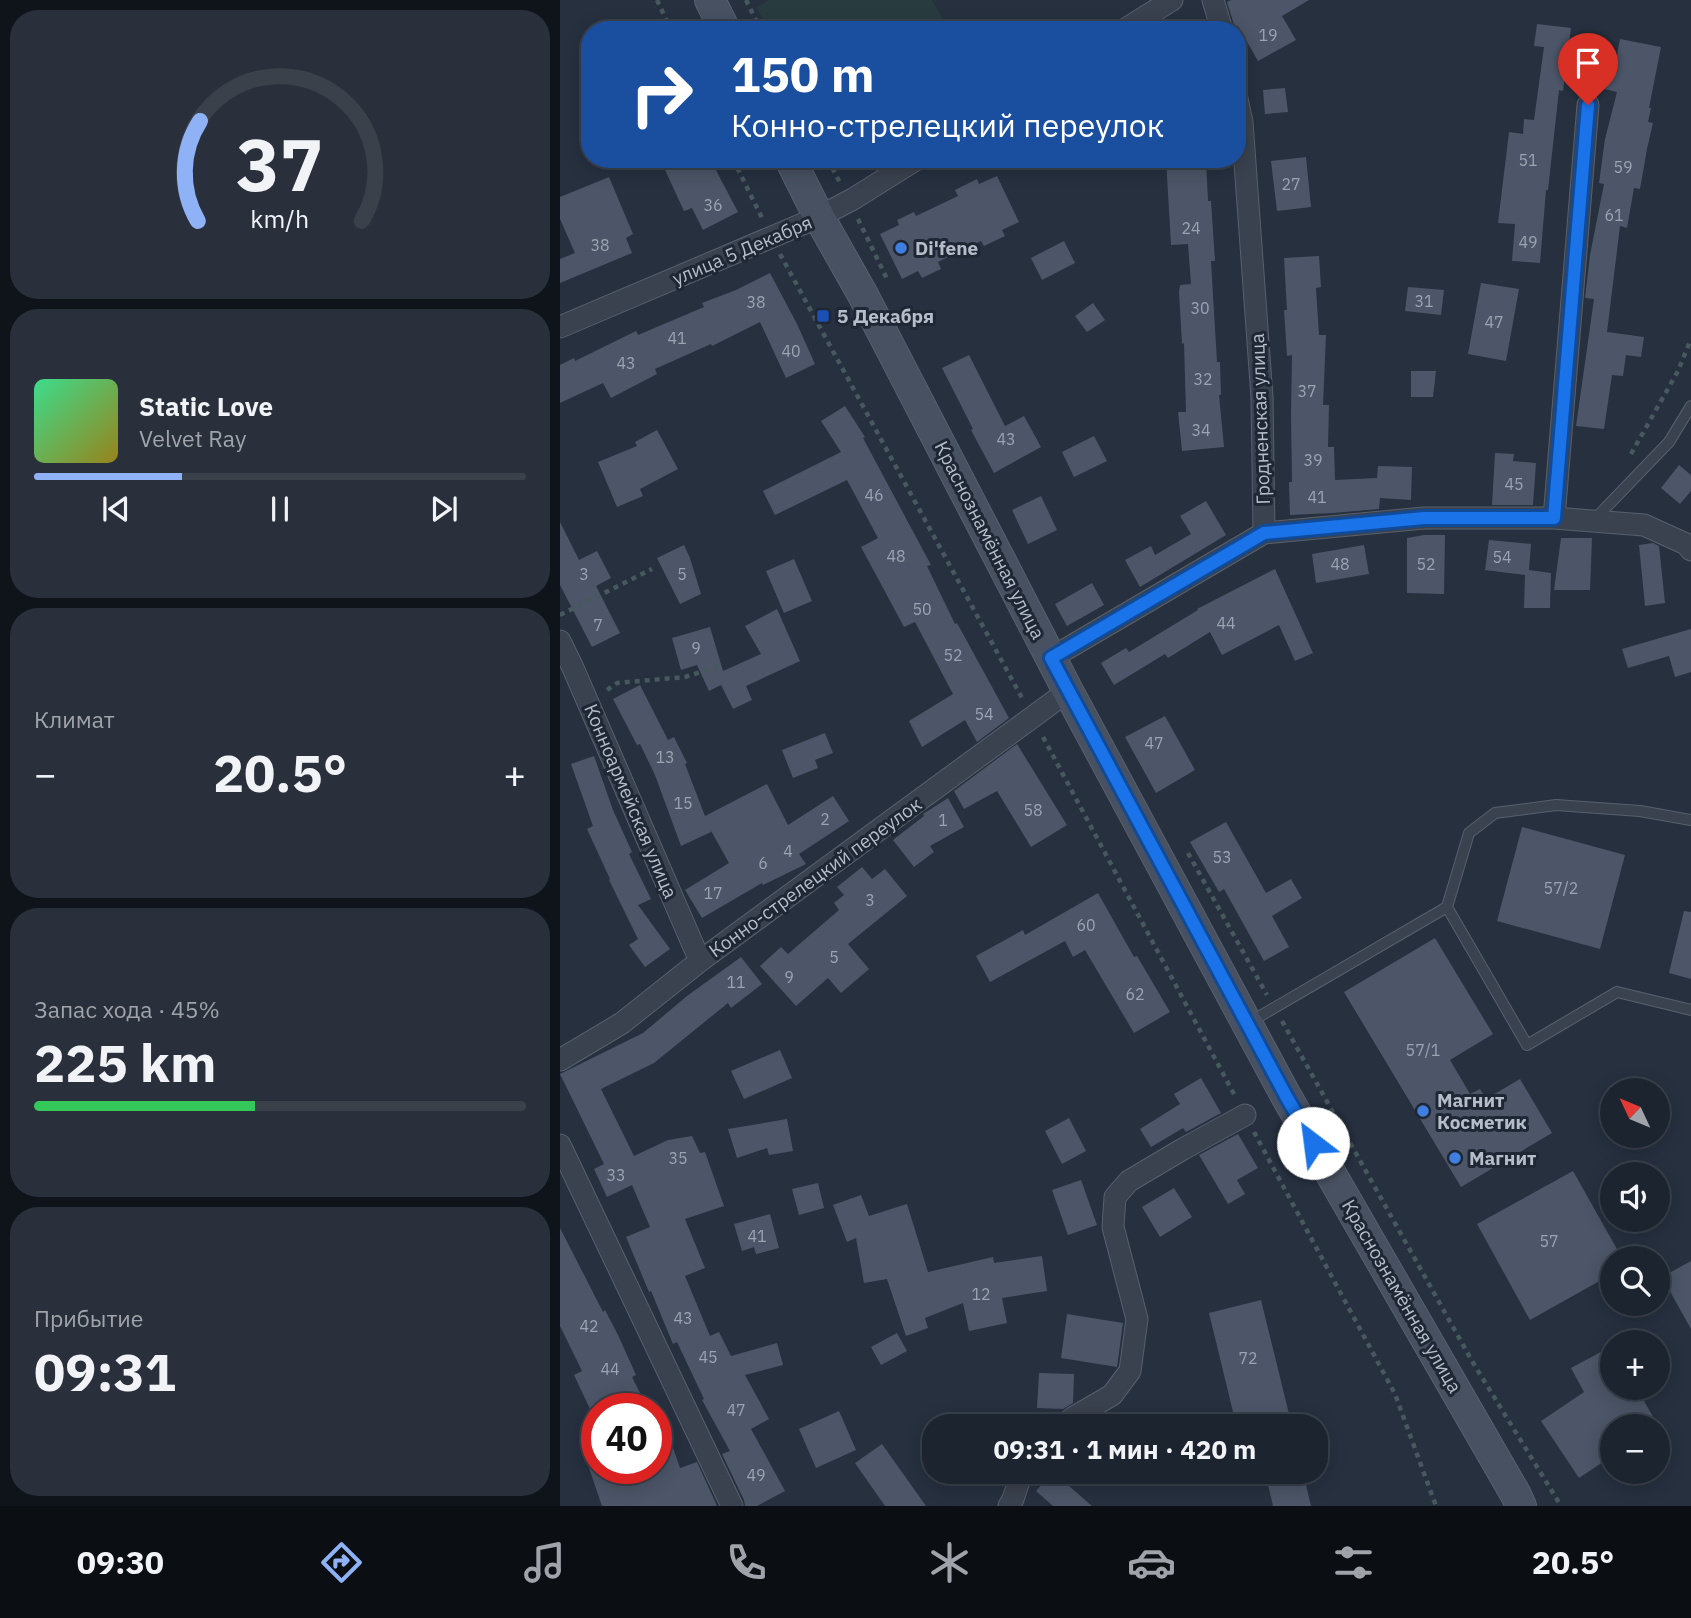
<!DOCTYPE html>
<html lang="ru">
<meta charset="utf-8">
<style>
body{margin:0;font-family:"IBM Plex Sans",sans-serif;background:#29303b;color:#f1f3f6;height:100vh;display:flex;flex-direction:column;font-size:26px;white-space:nowrap}
*{box-sizing:border-box;margin:0}
p{font-size:23px;color:#a0a4aa}
.icon{flex:none;width:38px;height:38px;fill:none;stroke:currentColor;stroke-width:2;stroke-linecap:round;stroke-linejoin:round}
.map{position:relative;flex:1;overflow:hidden}
.panel{display:flex;flex-direction:column;gap:10px;padding:10px;background:#0f141a;width:560px}
.panel>*{flex:none}
.banner{position:absolute;left:21px;top:21px;width:665px;height:147px;border-radius:28px;box-shadow:0 4px 18px #0003,0 0 0 2px #3a414b;background:#1a4fa0;color:#fff;overflow:hidden}
.needle{width:46px;rotate:314deg}
.tools{position:absolute;left:1040px;top:1078px;display:grid;gap:14px}
.tools a{display:grid;place-items:center;width:70px;height:70px;border-radius:50%;background:#1c242f;box-shadow:0 4px 18px #0003,0 0 0 2px #3a414b;font-size:35px}
.speed{position:absolute;left:21px;top:1393px;display:flex;gap:14px;font-size:35px;font-weight:700;text-align:center}
.speed>*{display:grid;place-content:center;width:91px;height:91px;border-radius:50%;background:#1c242f;box-shadow:0 4px 18px #0003,0 0 0 2px #3a414b;line-height:1}
.speed .limit{border:10px solid #d22;background:#fff;color:#111}
.pin{position:absolute;display:grid;place-items:center;width:60px;height:60px;color:#fff;margin:-72px -30px;border-radius:50% 50% 50% 0;rotate:-45deg;box-shadow:0 0 7px #0007}
.pin .icon{rotate:45deg}
.me{position:absolute;width:77px;margin:-38px;rotate:330deg;stroke-linejoin:round;filter:drop-shadow(0 0 5px #0008)}
.turn{display:flex;align-items:center;gap:24px;height:147px;padding:0 35px;font-size:32px}
.turn .icon{width:91px;height:91px;stroke-width:2.5}
.turn b{display:block;font-size:49px;line-height:60px}
.big{font-size:52px;font-weight:800;line-height:1.1}
.panel .tile{flex:1;display:flex;flex-direction:column;justify-content:center;gap:10px;min-width:0;padding:0 24px;border-radius:28px;background:#29303b}
.panel .dial{align-items:center;gap:0}
.dial svg{height:182px;overflow:visible;fill:none;stroke:#3a414b;stroke-width:7;stroke-linecap:round;text-anchor:middle}
.dial text{fill:#f1f3f6;stroke:none}
.song{display:flex;align-items:center;gap:21px}
.cover{width:84px;height:84px;border-radius:10px;background:linear-gradient(135deg,hsl(150 70% 55%),hsl(50 70% 35%))}
.played{height:7px;border-radius:4px;background:linear-gradient(90deg,#8fb2f6 30%,#3a414b 30%)}
.keys{display:flex;justify-content:space-around;direction:ltr}
.heat{display:flex;justify-content:space-between;align-items:center;font-size:38px;direction:ltr}
.charge{height:10px;border-radius:5px;background:linear-gradient(90deg,#34c759 45%,#3a414b 0)}
.trip{position:absolute;left:362px;top:1414px;width:406px;height:70px;border-radius:28px;background:#1c242f;box-shadow:0 4px 18px #0003,0 0 0 2px #3a414b;font-weight:800;line-height:70px;text-align:center}
.menu{display:flex;height:112px;justify-content:space-around;align-items:center;background:#0b0e13;color:#a0a4aa}
.menu .icon{width:49px;height:49px}
.menu .on{color:#8fb2f6}
.menu b{font-size:32px;color:#f1f3f6}
main{display:flex;flex:1;min-height:0}
.map>svg:first-child{display:block}
.green{fill:#283c40}
.building{fill:#4c5668}
.lines{fill:none;stroke-linecap:round;stroke-linejoin:round}
.lane-casing{stroke:#58606d;stroke-width:12}
.street-casing{stroke:#58606d;stroke-width:23}
.secondary-casing{stroke:#58606d;stroke-width:32}
.path{stroke:#46595d;stroke-width:4.5;stroke-dasharray:5 5;stroke-linecap:butt}
.lane{stroke:#3a424f;stroke-width:10}
.street{stroke:#3a424f;stroke-width:21}
.secondary{stroke:#485162;stroke-width:30}
.route-casing{stroke:#114b97;stroke-width:18}
.route{stroke:#1a73e8;stroke-width:12}
.shop-dot{fill:#3f7fe0;stroke:#1f2735;stroke-width:2.5}
.transit-dot{fill:#1a4fb4;stroke:#1f2735;stroke-width:2.5}
.labels{text-anchor:middle;dominant-baseline:central;stroke-width:6;stroke-linejoin:round;paint-order:stroke}
.number-label{font-size:16px;fill:#9ca3b2}
.poi-label{font-size:19px;font-weight:bold;fill:#b6bdca;stroke:#1f2735;text-anchor:start}
.street-label{font-size:19px;fill:#b6bdca;stroke:#1f2735}
</style>
<main>
<section class="panel">
<div class="tile dial"><svg viewBox="0 0 100 80">
<path d="M14 69A42 42 0 1 1 86 69"/>
<path d="M14 69A42 42 0 0 1 15 25" stroke="#8fb2f6"/>
<text x="50" y="56" font-size="32" font-weight="700">37</text>
<text x="50" y="72" font-size="11">km/h</text>
</svg></div>
<div class="tile">
<div class="song"><i class="cover"></i><div><b>Static Love</b><p>Velvet Ray</p></div></div>
<div class="played"></div>
<div class="keys"><svg class="icon" aria-label="previous" viewBox="0 0 24 24"><path d="M18 5L8 12l10 7zM5 5v14"/></svg><svg class="icon" aria-label="pause" viewBox="0 0 24 24"><path d="M8 5v14M16 5v14"/></svg><svg class="icon" aria-label="next" viewBox="0 0 24 24"><path d="M6 5l10 7-10 7zM19 5v14"/></svg></div>
</div>
<div class="tile"><p>Климат</p>
<div class="heat"><a>−</a><b class="big">20.5°</b><a>+</a></div>
</div>
<div class="tile"><p>Запас хода · 45%</p><b class="big">225 km</b><div class="charge"></div></div>
<div class="tile"><p>Прибытие</p><b class="big">09:31</b></div>
</section>
<div class="map">
<svg width="1131" height="1506" viewBox="0 0 1131 1506">
<rect width="100%" height="100%" fill="#26303f"/>
<!-- green -->
<path class="green" d="M209,0H372L389,30H208L197,8Z"/>
<!-- building -->
<path class="building" d="M671,0H749L722,16L736,40L698,61L678,26L675,28L667,2Z
M977,24L1011,28L1003,91L999,90L988,190H986L980,263L952,261L955,224L938,223L949,132L963,134L964,119L974,120L984,47L974,46Z
M1060,39L1101,47L1089,108H1091L1088,122L1093,123L1087,149L1080,189L1074,188L1067,228L1060,226L1047,332L1084,337L1081,357L1066,355L1063,376L1052,375L1044,429L1016,426L1034,299L1025,298L1030,255L1044,184L1039,183L1045,139L1057,92L1044,89L1049,64L1055,65Z
M725,88L728,112L705,114L703,90Z
M746,157L751,207L717,211L711,161Z
M100,159H150L178,212L143,230L132,208L124,211Z
M606,159H646L648,201H651L655,261H651L657,362H660L661,395H659L664,447L622,451L618,412H626L624,343L622,344L619,292L620,285L631,284L628,244L611,245Z
M437,176L459,222L442,230L445,236L424,246L421,241L378,262L381,269L362,278L358,271L342,279L320,234L339,225L337,220L354,212L356,216L398,196L395,190L417,179L419,184Z
M49,177L73,234L66,238L72,253L0,283V259L15,253L0,219V197Z
M504,241L515,263L482,280L471,258Z
M759,256L761,287L756,288L759,335H766L763,405H769L768,447H774L775,480L817,478L818,466L852,467L851,500L820,498L819,509L773,513L730,515L729,482H732L731,414L732,355L727,356L724,310H727L724,258Z
M210,273L237,324L255,364L226,378L200,322L152,346L151,344L95,369L97,374L51,398L43,383L0,403V365L14,358L15,361L76,331L78,335L144,307L142,303L176,290Z
M921,283L959,289L946,361L908,354Z
M848,287L884,290L881,315L845,311Z
M533,303L545,320L527,332L515,316Z
M409,355L445,426L464,416L481,447L434,473L411,430L413,429L382,368Z
M851,371H876L873,397H851Z
M285,406L305,437L303,438L371,565L367,566L395,624L397,623L449,718L417,742L405,720L362,747L349,721L393,694L355,622L344,627L301,547L318,538L287,480L215,515L203,491L281,452L261,421Z
M97,430L118,469L80,489L83,496L57,507L38,462L77,446L75,442Z
M534,436L547,461L514,477L502,452Z
M935,453L954,454L953,461L976,463L973,505H932Z
M1119,465L1131,475V491L1120,504L1101,488Z
M481,496L497,530L468,544L452,510Z
M646,501L666,535L580,587L565,560L591,546L595,555L631,534L620,516Z
M0,522L19,560L37,551L51,578L36,586L60,633L32,647L0,585Z
M864,535H885L884,594L847,593V538Z
M1001,538H1032L1030,590H994Z
M929,540L971,544L969,570L991,573L990,608H964L965,575L925,570Z
M1093,543L1099,546L1105,603L1085,606L1079,545Z
M124,545L130,558L141,594L120,604L97,558Z
M804,545L809,574L756,583L752,554Z
M234,559L252,601L224,613L206,571Z
M715,569L753,653L735,661L719,625L662,655L650,632L608,658L605,654L554,685L541,663L566,648L569,652L638,610L637,609Z
M532,583L544,605L507,626L495,604Z
M217,609L240,661L186,686L192,700L173,709L161,685L149,691L137,665L121,670L112,638L150,627L163,671L201,654L185,626Z
M1131,629V672L1115,677L1109,656L1068,668L1062,649Z
M80,685L108,740L114,737L127,763L125,764L145,816L207,784L228,825L273,796L289,821L239,854L246,864L203,885L202,883L142,918L125,890L169,863L150,829L151,832L121,846L95,775L80,744L77,745L53,699Z
M605,716L635,770L596,793L565,737Z
M265,733L273,753L255,760L258,768L233,778L222,750Z
M457,744L507,825L471,847L437,791L404,809L394,791Z
M34,756L53,810L72,852L69,854L91,899L78,905L110,949L85,967L69,945L78,939L49,880L50,879L27,829L33,826L11,764Z
M388,798L404,827L370,846L374,852L354,867L333,840L364,816L363,814Z
M666,822L706,893L731,879L742,898L712,916L729,947L704,961L664,889L659,892L630,842Z
M962,827L1065,855L1040,949L937,921Z
M302,867L312,879L325,869L347,896L288,944L309,969L281,993L268,978L236,1006L200,966L221,947L228,954L279,910L274,903L284,895L277,887Z
M538,893L574,957L577,956L610,1012L574,1033L525,950L513,957L505,941L430,982L416,956L463,930L465,935Z
M1124,911L1131,912V979L1109,973Z
M875,938L933,1034L890,1060L910,1094L920,1089L926,1099L960,1079L992,1133L901,1187L784,992Z
M181,957L202,984L171,1008L168,1003L94,1063L41,1089L74,1156L108,1140L132,1136L140,1153L145,1152L164,1206L125,1219L145,1268L125,1276L150,1336L159,1332L171,1356L217,1343L223,1365L185,1375L209,1419L191,1429L225,1491L197,1506H185L184,1500L162,1454L170,1451L142,1400L144,1399L117,1342L113,1344L91,1291L89,1292L66,1237L90,1227L72,1185L47,1197L34,1169L44,1164L0,1074L83,1033L127,996Z
M220,1050L232,1078L184,1099L171,1071Z
M641,1078L661,1113L626,1132L623,1128L591,1147L580,1129L620,1104L614,1094Z
M509,1118L526,1151L502,1164L485,1131Z
M227,1119L233,1151L209,1155L207,1148L177,1158L168,1129Z
M678,1134L698,1168L677,1180L685,1194L668,1204L639,1155Z
M1013,1171L1062,1258H1052V1274L970,1320L917,1224Z
M521,1180L537,1225L508,1235L492,1190Z
M258,1183L264,1208L239,1215L232,1189Z
M614,1188L632,1217L600,1237L582,1207Z
M301,1195L309,1216L347,1204L368,1272L433,1257L434,1263L482,1256L487,1291L442,1298L447,1323L409,1331L403,1303L365,1318L368,1328L346,1336L327,1279L304,1283L296,1238L287,1242L273,1205Z
M210,1214L219,1248L196,1254L194,1247L182,1251L174,1224Z
M0,1228L43,1312L45,1310L58,1335L76,1375L72,1377L88,1409H30L14,1375L22,1371L0,1326Z
M1131,1261V1329L1102,1277Z
M701,1300L732,1426H694L691,1416L675,1420L649,1313Z
M507,1314L563,1323L557,1367L501,1358Z
M337,1333L347,1351L321,1365L311,1347Z
M1052,1346V1388H1077L1098,1426H1052V1456L1019,1478L981,1421L1024,1392L1011,1368Z
M479,1373L514,1374L513,1403L503,1409L477,1408Z
M99,1407L120,1468L137,1462L157,1506H42L29,1468H96V1408Z
M279,1411L296,1450L256,1468L239,1429Z
M322,1444L366,1506H325L295,1463Z
M493,1472L532,1506H493L476,1491Z
M705,1472H743L751,1506H713Z"/>
<g class="lines">
<!-- lane casing -->
<g class="lane-casing">
<path id="lane" d="M1033,521L1109,442L1131,406
M887,907L909,833L935,813L996,805L1080,811L1131,820
M690,1022L887,907L967,1045L1057,992L1131,1010"/>
</g>
<!-- street casing -->
<g class="street-casing">
<path id="street" d="M653,0L662,30
M564,30L612,0
M677,99L682,122L702,397L704,533L864,518H994L1084,525L1126,544L1131,550
M0,327L259,217L293,199L357,159
M994,518L1028,105
M0,641L13,668L140,961
M491,658L704,533
M0,1060L62,1023L140,961L508,691
M0,1145L172,1506
M503,1426L514,1417L552,1395L570,1371L577,1319L553,1227L555,1197L569,1181L623,1149L685,1115
M449,1506L453,1499L462,1472"/>
</g>
<!-- secondary casing -->
<g class="secondary-casing">
<path id="secondary" d="M150,0L165,30
M230,159L259,217L303,295L508,691L726,1096L956,1495L961,1506"/>
</g>
<!-- path -->
<path class="path" d="M97,0L111,30
M186,0L201,30
M173,159L202,218
M268,159L280,183
M298,219L328,281
M220,254L462,698
M1071,454L1118,371L1131,339
M0,615L92,569
M47,690L57,683L125,677L162,665
M483,737L675,1096
M628,853L707,995
M722,1021L912,1361L1001,1506
M694,1132L835,1394L876,1506"/>
<!-- lane -->
<use href="#lane" class="lane"/>
<!-- street -->
<use href="#street" class="street"/>
<!-- secondary -->
<use href="#secondary" class="secondary"/>
</g>
<g class="lines">
<!-- route casing -->
<g class="route-casing">
<path id="route" d="M753,1143L726,1096L491,658L704,533L864,518H994L1028,105"/>
</g>
<!-- route -->
<use href="#route" class="route"/>
</g>
<!-- markers -->
<g class="shop-dot">
<circle cx="341" cy="248" r="7"/>
<circle cx="863" cy="1111" r="7"/>
<circle cx="895" cy="1158" r="7"/>
</g>
<rect class="transit-dot" x="256" y="309" width="14" height="14" rx="3.5"/>
<g class="labels">
<!-- number labels -->
<g class="number-label">
<text x="708" y="35">19</text>
<text x="968" y="160">51</text>
<text x="1063" y="167">59</text>
<text x="731" y="184">27</text>
<text x="153" y="205">36</text>
<text x="1054" y="215">61</text>
<text x="631" y="228">24</text>
<text x="968" y="242">49</text>
<text x="40" y="245">38</text>
<text x="864" y="301">31</text>
<text x="196" y="302">38</text>
<text x="640" y="308">30</text>
<text x="934" y="322">47</text>
<text x="117" y="338">41</text>
<text x="231" y="351">40</text>
<text x="66" y="363">43</text>
<text x="643" y="379">32</text>
<text x="747" y="391">37</text>
<text x="641" y="430">34</text>
<text x="446" y="439">43</text>
<text x="753" y="460">39</text>
<text x="954" y="484">45</text>
<text x="314" y="495">46</text>
<text x="757" y="497">41</text>
<text x="336" y="556">48</text>
<text x="942" y="557">54</text>
<text x="780" y="564">48</text>
<text x="866" y="564">52</text>
<text x="24" y="574">3</text>
<text x="122" y="574">5</text>
<text x="362" y="609">50</text>
<text x="666" y="623">44</text>
<text x="38" y="625">7</text>
<text x="136" y="648">9</text>
<text x="393" y="655">52</text>
<text x="424" y="714">54</text>
<text x="594" y="743">47</text>
<text x="105" y="757">13</text>
<text x="123" y="803">15</text>
<text x="473" y="810">58</text>
<text x="265" y="819">2</text>
<text x="383" y="820">1</text>
<text x="228" y="851">4</text>
<text x="662" y="857">53</text>
<text x="203" y="863">6</text>
<text x="1001" y="888">57/2</text>
<text x="153" y="893">17</text>
<text x="310" y="900">3</text>
<text x="526" y="925">60</text>
<text x="274" y="957">5</text>
<text x="229" y="977">9</text>
<text x="176" y="982">11</text>
<text x="575" y="994">62</text>
<text x="863" y="1050">57/1</text>
<text x="118" y="1158">35</text>
<text x="56" y="1175">33</text>
<text x="197" y="1236">41</text>
<text x="989" y="1241">57</text>
<text x="421" y="1294">12</text>
<text x="123" y="1318">43</text>
<text x="29" y="1326">42</text>
<text x="148" y="1357">45</text>
<text x="688" y="1358">72</text>
<text x="50" y="1369">44</text>
<text x="176" y="1410">47</text>
<text x="196" y="1475">49</text>
</g>
<!-- poi labels -->
<g class="poi-label">
<text x="355" y="248">Di'fene</text>
<text x="277" y="316">5 Декабря</text>
<text x="877" y="1100">Магнит<tspan x="877" dy="22">Косметик</tspan></text>
<text x="909" y="1158">Магнит</text>
</g>
<!-- street labels -->
<g class="street-label">
<text transform="translate(182 250) rotate(-23)">улица 5 Декабря</text>
<text transform="translate(700 419) rotate(-92)">Гродненская улица</text>
<text transform="translate(430 540) rotate(63)">Краснознамённая улица</text>
<text transform="translate(71 801) rotate(67)">Конноармейская улица</text>
<text transform="translate(255 877) rotate(-36)">Конно-стрелецкий переулок</text>
<text transform="translate(842 1296) rotate(60)">Краснознамённая улица</text>
</g>
</g>
</svg>
<div class="tools">
<a><svg class="needle" viewBox="-14 -14 28 28"><path d="M0-13l5 13h-10z" fill="#e53935"/><path d="M0 13l5-13h-10z" fill="#a0a4aa"/></svg></a>
<a><svg class="icon" aria-label="sound" viewBox="0 0 24 24"><path d="M4 9h4l5-4v14l-5-4H4zM17 9q2 3 0 6"/></svg></a>
<a><svg class="icon" aria-label="search" viewBox="0 0 24 24"><circle cx="10" cy="10" r="6"/><path d="M15 15l6 6"/></svg></a>
<a>+</a>
<a>−</a>
</div>
<div class="speed"><div class="limit">40</div></div>
<div class="pin" style="left:1028px;top:105px;background:#d93025"><svg class="icon" aria-label="arrive" viewBox="0 0 24 24"><path d="M6 21V4h12l-3 4 3 4H6"/></svg></div>
<svg class="me" style="left:753px;top:1143px" viewBox="-20 -20 40 40"><circle r="19" fill="#fff"/><path d="M0-13L10 11 0 6-10 11z" fill="#1a73e8"/></svg>
<div class="trip">09:31 · 1 мин · 420 m</div>
<div class="banner">
<div class="turn"><svg class="icon" aria-label="right" viewBox="0 0 24 24"><path d="M7 20v-9h11M14 6l5 5-5 5"/></svg><div><b>150 m</b>Конно-стрелецкий переулок</div></div>
</div>
</div>
</main>
<nav class="menu">
<b>09:30</b>
<svg class="icon on" aria-label="directions" viewBox="0 0 24 24"><path d="M12 3l9 9-9 9-9-9zM9 14v-3h6M13 9l2 2-2 2"/></svg>
<svg class="icon" aria-label="music" viewBox="0 0 24 24"><path d="M9 18V5l10-2v13"/><circle cx="6" cy="18" r="3"/><circle cx="16" cy="16" r="3"/></svg>
<svg class="icon" aria-label="phone" viewBox="0 0 24 24"><path d="M5 4h4l2 5-3 2q2 4 5 5l2-3 5 2v4C11 20 4 13 5 4z"/></svg>
<svg class="icon" aria-label="climate" viewBox="0 0 24 24"><path d="M12 3v18M4 7l16 10M4 17L20 7"/></svg>
<svg class="icon" aria-label="car" viewBox="0 0 24 24"><path d="M5 17H2v-5l4-1 3-4h7l3 4 3 1v5h-3M9 17h6M6 11h13"/><circle cx="7" cy="17" r="2"/><circle cx="17" cy="17" r="2"/></svg>
<svg class="icon" aria-label="filters" viewBox="0 0 24 24"><path d="M4 7h16M4 17h16"/><circle cx="9" cy="7" r="2"/><circle cx="15" cy="17" r="2"/></svg>
<b>20.5°</b>
</nav>
